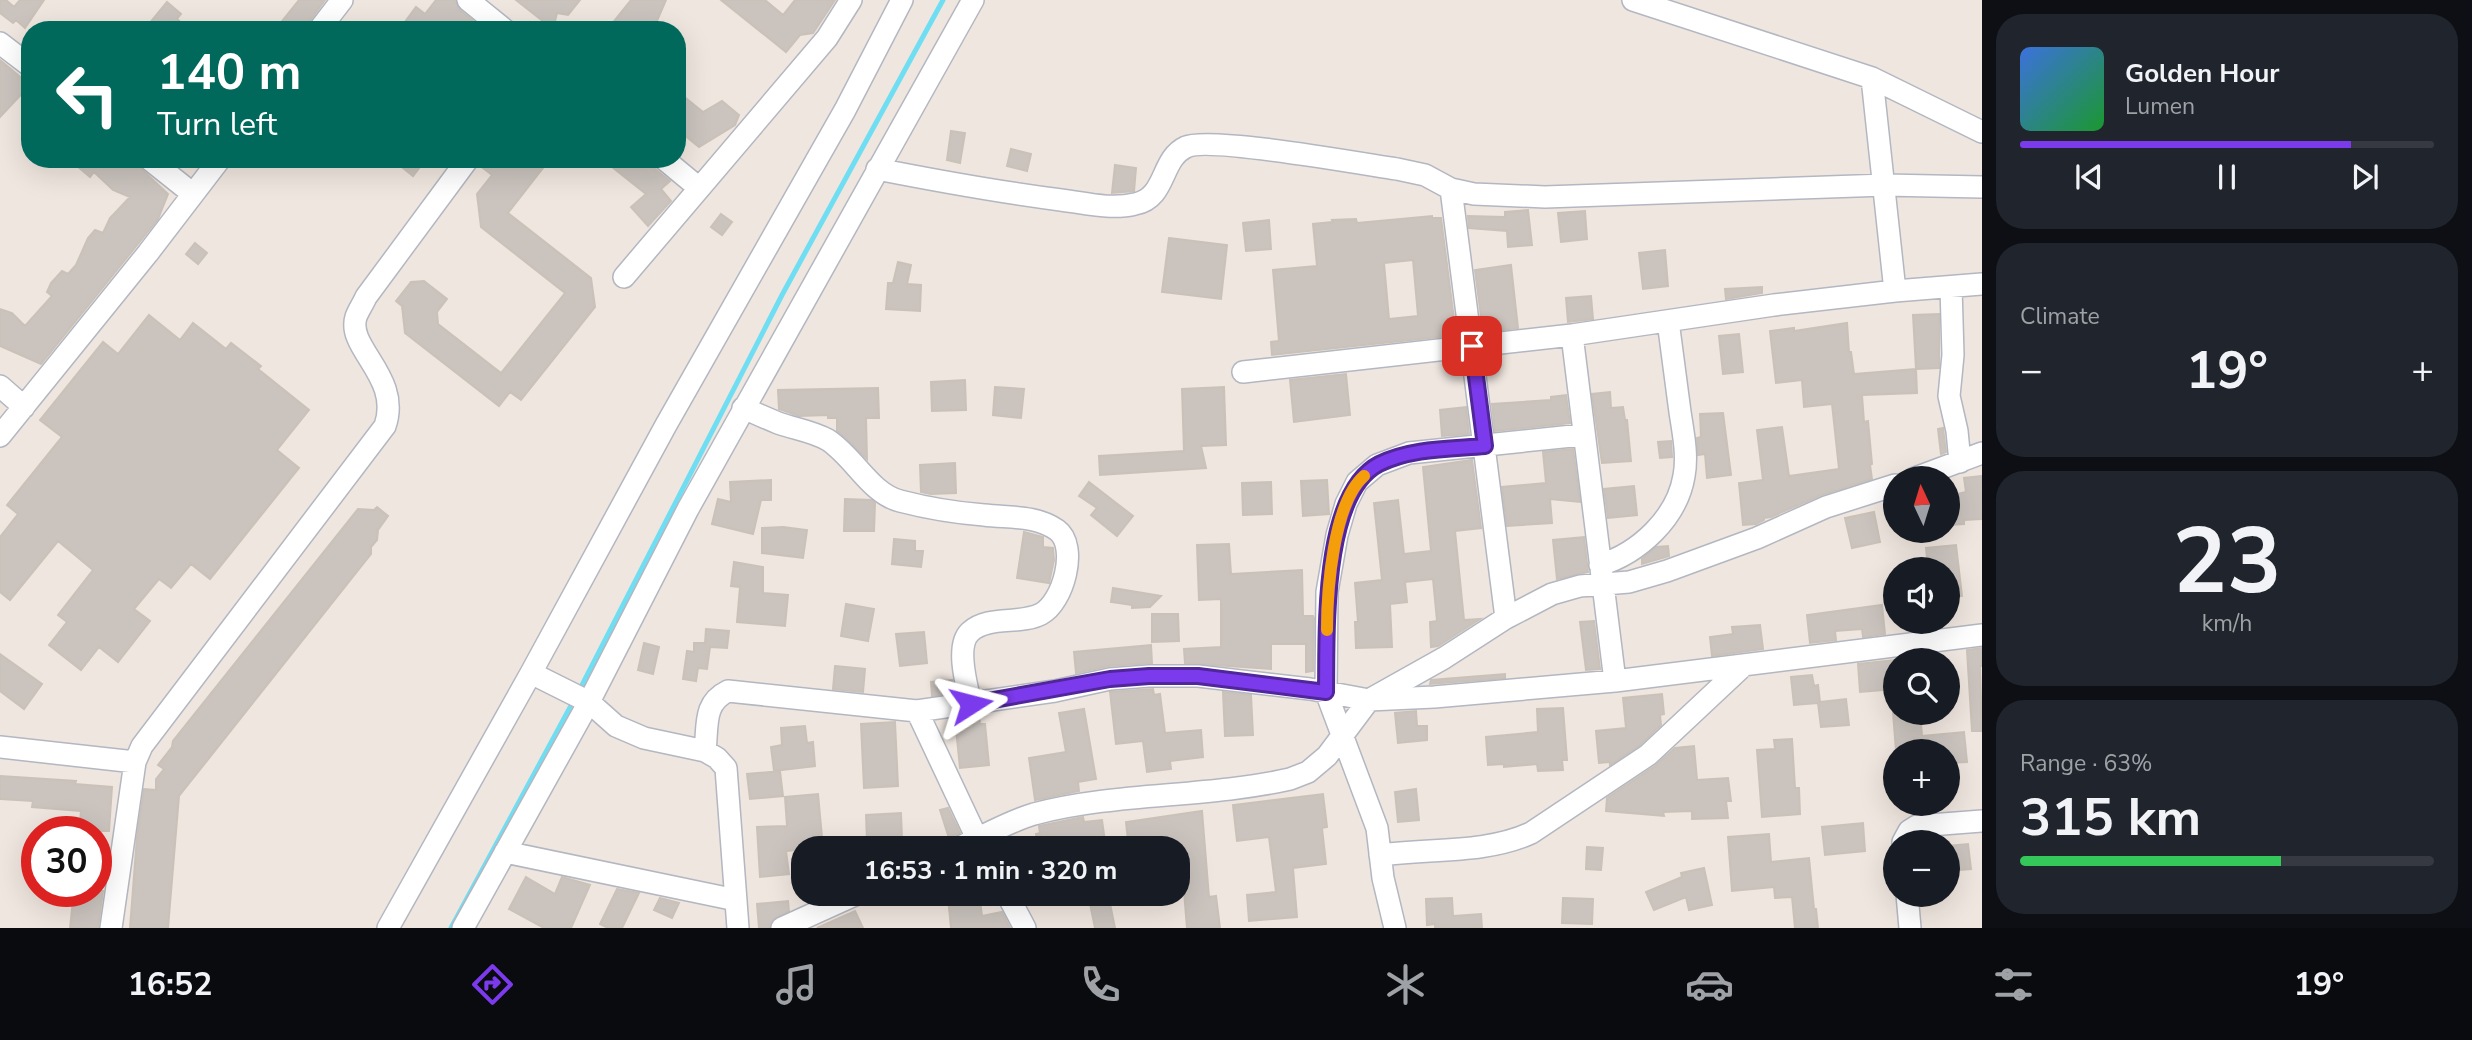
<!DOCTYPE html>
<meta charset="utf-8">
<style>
body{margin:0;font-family:"Nunito Sans",sans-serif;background:#20242c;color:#f1f3f6;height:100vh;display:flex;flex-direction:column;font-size:26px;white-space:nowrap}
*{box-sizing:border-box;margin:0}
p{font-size:23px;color:#9ea1a6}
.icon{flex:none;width:38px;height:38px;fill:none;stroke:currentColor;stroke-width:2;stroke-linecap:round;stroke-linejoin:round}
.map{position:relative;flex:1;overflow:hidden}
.details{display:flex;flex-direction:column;gap:14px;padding:14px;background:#0d0f14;width:490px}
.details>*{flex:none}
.banner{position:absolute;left:21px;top:21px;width:665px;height:147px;border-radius:28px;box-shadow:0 7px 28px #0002;background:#00695c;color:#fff;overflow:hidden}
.needle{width:46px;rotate:356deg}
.fabs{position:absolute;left:1883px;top:466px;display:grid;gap:14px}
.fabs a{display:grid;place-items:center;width:77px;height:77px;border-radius:50%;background:#171b24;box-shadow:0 7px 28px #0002;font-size:35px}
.speed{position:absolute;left:21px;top:816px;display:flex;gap:14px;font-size:35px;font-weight:700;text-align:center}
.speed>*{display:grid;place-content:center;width:91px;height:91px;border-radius:50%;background:#171b24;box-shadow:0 7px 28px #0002;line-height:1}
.speed .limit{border:10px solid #d22;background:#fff;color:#111}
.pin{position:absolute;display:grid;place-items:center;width:60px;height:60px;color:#fff;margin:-30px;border-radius:14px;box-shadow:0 4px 10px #0006}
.me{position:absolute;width:77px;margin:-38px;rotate:81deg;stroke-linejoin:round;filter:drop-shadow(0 0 5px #0008)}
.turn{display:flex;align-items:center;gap:24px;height:147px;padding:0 21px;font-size:32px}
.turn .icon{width:91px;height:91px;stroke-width:2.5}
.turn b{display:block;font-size:49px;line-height:60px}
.big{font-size:52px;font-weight:700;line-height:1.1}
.details .card{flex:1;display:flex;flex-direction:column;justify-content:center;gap:10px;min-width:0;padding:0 24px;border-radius:28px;background:#20242c}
.details .dial{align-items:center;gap:0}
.dial b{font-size:91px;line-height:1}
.song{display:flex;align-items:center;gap:21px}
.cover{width:84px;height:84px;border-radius:10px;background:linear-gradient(135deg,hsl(220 70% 55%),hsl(130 70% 35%))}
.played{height:7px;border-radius:4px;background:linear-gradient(90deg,#7c3aed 80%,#363941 80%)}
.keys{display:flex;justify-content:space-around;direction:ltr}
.heat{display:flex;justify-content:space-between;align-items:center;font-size:38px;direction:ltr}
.charge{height:10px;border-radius:5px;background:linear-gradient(90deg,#34c759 63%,#363941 0)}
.trip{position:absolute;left:791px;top:836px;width:399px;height:70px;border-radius:28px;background:#171b24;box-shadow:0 7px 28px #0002;font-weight:700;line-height:70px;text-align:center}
.dock{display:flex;height:112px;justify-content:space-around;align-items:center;background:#090b0e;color:#9ea1a6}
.dock .icon{width:49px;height:49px}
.dock .current{color:#7c3aed}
.dock b{font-size:32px;color:#f1f3f6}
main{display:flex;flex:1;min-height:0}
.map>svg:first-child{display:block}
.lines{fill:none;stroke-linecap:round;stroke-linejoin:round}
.stream{stroke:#6fdef3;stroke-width:5}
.building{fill:#cac3be;stroke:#cac2b8;stroke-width:2;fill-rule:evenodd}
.minor-casing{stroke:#b3b7c1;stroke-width:24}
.minor{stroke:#fff;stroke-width:21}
.route-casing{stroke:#51269a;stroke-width:18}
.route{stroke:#7c3aed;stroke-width:12}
.slow{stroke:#f59e0b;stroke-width:12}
</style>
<main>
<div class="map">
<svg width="1982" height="928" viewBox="0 0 1982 928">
<rect width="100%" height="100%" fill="#efe6df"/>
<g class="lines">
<!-- stream -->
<path class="stream" d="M579,691L782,295L943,0
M451,928L574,700"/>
</g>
<!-- building -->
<path class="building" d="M0,0H6L14,7L20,0H44L25,28L16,20L13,23L0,13Z
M299,0H325L309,22L306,30H275Z
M436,0H455L460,10L484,30H399L416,7L425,14Z
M516,0H580L568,15L557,13L553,29Z
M631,0H666L653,30H607Z
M721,0H765L783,15L795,0H835L813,33L800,35L786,52Z
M167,2L181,14L177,19L189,30H144Z
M0,60L30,85L0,117Z
M677,91L703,112L722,101L739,115L735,125L699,147L677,129Z
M951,131L965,133L960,163L947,160Z
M1011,149L1031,154L1027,171L1007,166Z
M69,159H125L135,163L168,194L158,219L41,364L0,346V309L12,313L25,326L52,296L47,292L51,283L62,271L68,274L76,265L88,238L95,230L103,233L110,218L130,197L113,190L94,172L90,177Z
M392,159H426L413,176Z
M481,159H550L508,213L591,278L595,307L521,400L510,392L499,406L405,333L402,306L396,301L411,282L424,281L447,299L437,312L438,324L501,373L565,293L481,227L477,194L492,175L479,165Z
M602,159H651L655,169L670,181L661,189L671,201L648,226L631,207L646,194Z
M1115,165L1136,168L1134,191L1112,193Z
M1528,210L1532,245L1508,247L1507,231L1469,228L1468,216L1505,217V212Z
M1585,211L1587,239L1561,242L1558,213Z
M721,214L732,222L722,235L711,227Z
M1432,216V218H1441L1456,335L1272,355L1271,342L1279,341L1273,270L1317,266L1313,224L1333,222L1332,220L1356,219L1357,223ZM1413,260L1418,316L1389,319L1384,263Z
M1269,220L1271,249L1246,251L1243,223Z
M1169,238L1227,245L1221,299L1162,292Z
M195,243L207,253L198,264L186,254Z
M1665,250L1668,286L1643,289L1639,253Z
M898,262L911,265L907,284L921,285L920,311L886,309L888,283H893Z
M1511,265L1518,328L1483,332L1475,270Z
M1762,287V293L1726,299L1725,289Z
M1591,296L1593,319L1568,322L1566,298Z
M1939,314V368L1916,369L1917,393L1862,395L1864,422L1868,421L1872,464L1870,465L1872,479L1821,495L1771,517L1764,518V520L1756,524L1743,525L1739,483L1763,480L1757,430L1782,427L1789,476L1839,469L1832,404L1804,407L1802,380L1776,383L1770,331L1794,328V331L1847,323L1849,352H1851L1854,374L1916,369L1913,315Z
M149,315L180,340L193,323L226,349L231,343L261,366L258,369L309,410L277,450L299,468L210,579L191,564L171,588L159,579L134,609L150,621L118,662L99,647L81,670L49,645L67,622L58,615L93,570L58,541L10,600L0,592V537L18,514L7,505L62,437L40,420L103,342L118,354Z
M1739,334L1743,372L1723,374L1719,336Z
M1346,374L1350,415L1294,422L1290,380Z
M965,380L966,410L932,411L931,382Z
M995,387L1024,389L1021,418L993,415Z
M1224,387L1226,445L1201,446L1206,468L1100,475L1099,456L1184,451L1182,389Z
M878,388L879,418H866L867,459L837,431V418H828V415L799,416L779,409L778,390Z
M1610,392L1611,408L1623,407L1625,420H1627L1631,461L1602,463L1592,394Z
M1566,395L1570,423L1495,431L1492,404L1551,400V397Z
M1466,407L1469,434L1442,436L1440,410Z
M1723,413L1731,475L1707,478L1705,454L1698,455L1697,438L1701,437L1700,414Z
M1943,428L1946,452L1941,454L1938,429Z
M1671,441L1672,457L1660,458L1658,442Z
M1573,449L1580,502L1550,499L1552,523L1507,526L1502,487L1546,483L1543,452Z
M1472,460L1481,528L1455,531L1464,620L1480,619L1438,646L1431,647L1430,622L1437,621L1433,579L1405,582L1407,602L1390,604L1392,647L1356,648L1355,622H1358L1355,583L1382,580L1374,503L1398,500L1404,554L1431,551L1423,467Z
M955,463L956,493L931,494L921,492L920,465Z
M1982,476V519L1964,520V524L1948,525V496L1966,492L1964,478Z
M771,480V500H761L753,534L712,524L718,499L731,502L730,482Z
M1327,480L1329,514L1303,516L1301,481Z
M1089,482L1133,516L1117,536L1091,515L1097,508L1079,496Z
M1271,482L1272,514L1243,515L1242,483Z
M1634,486L1637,515L1608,518L1604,489Z
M845,499L871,500L875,503L874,531H844Z
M377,507L388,516L378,530L377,540L371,547V554L179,796L168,928H130L137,837L144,789L156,790V779L164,769L158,765L172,747L173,741L358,509L374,510Z
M1874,512L1880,542L1852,548L1845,518Z
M783,527L807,530L803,558L762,553V528Z
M1024,532L1043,537V547L1053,548L1054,560L1049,583L1017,578Z
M1584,537L1588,572L1557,579L1553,540Z
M894,539L915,541V551H923L921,567L892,564Z
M1229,544L1231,574L1302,570L1303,616H1313L1314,618L1313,671L1306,672V644H1271V669L1185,663L1184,649L1221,647V599L1199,600L1197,545Z
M1956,545L1962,596L1948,598V569H1928L1926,548Z
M1668,546L1669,556L1642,564V559L1656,547Z
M734,562L763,567V593L788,595L785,626L737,622L740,587L731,586Z
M1113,588L1161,596L1150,607L1132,608V605L1111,602Z
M846,604L874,609L868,641L841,636Z
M1882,605L1885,634L1863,637L1862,629L1835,631L1836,640L1810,643L1807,615Z
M1152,614H1178L1179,641L1152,642Z
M1594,621L1600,669L1586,670L1580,622Z
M1760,625L1763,649L1712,656L1710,637L1733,634L1732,627Z
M706,629L729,631L727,648L710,647L707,669L698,668L696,681L683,679L687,651L694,652V643H705Z
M924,632L927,663L900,666L896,634Z
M644,643L659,647L653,674L638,670Z
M1151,645L1152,663L1109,666L1076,673L1074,652Z
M1982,648V666H1980L1982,731H1972L1967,650Z
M0,654L42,684L24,709L0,691Z
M1895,660V689L1860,692L1858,664Z
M835,666L865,669L863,692L833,689Z
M1505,674V678L1430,684L1431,680Z
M1812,675L1814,686L1818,685L1820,702L1846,699L1849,725L1821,727L1818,703L1794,705L1791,677Z
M952,680L955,692L932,696L931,682Z
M1153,689L1154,695L1160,694L1165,733L1201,730L1203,757L1170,761L1171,769L1147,772L1143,741L1116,744L1110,692Z
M1223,692L1251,695L1253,735L1225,736Z
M1662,694L1664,714L1660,715L1661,725L1640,745L1610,765V762L1599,763L1596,731L1626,728L1623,698Z
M1563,708L1567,760H1562L1563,770L1538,771L1537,764L1504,767V764L1488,765L1486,737L1538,732L1537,709Z
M1084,709L1096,779L1078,782L1079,791L1035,800L1029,758L1066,752L1059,713Z
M1416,711L1417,726H1427V740L1398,743L1395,713Z
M1893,712H1920L1922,736L1964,732L1967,762L1948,763V751H1896Z
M979,715L980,724H985L989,765L960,768L955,719Z
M895,722L898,786L864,788L861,724Z
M805,726L807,743L813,742L815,766L774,771L771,747L782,745L781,728Z
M1792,739L1795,788H1799L1800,814L1762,817L1757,750L1775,749L1774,740Z
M1694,746L1697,780L1728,778L1731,801H1726L1728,818L1692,819V811L1663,812L1664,816L1606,811L1607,798L1655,766L1675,748Z
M780,771L783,796L750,799L747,774Z
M0,776L76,781L75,784L112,787L109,831H79L81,811L32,807L33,801L0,799Z
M1416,789L1419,820L1398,822L1395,792Z
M818,794L823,848L786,851L789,874L760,877L757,827L787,826L785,797Z
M1323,794L1327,827L1322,828L1326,864L1293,868L1297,917L1249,921L1247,895L1276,892L1269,837L1237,841L1233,805Z
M948,808L960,833L949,838L940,810Z
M1202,811L1209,897L1216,896L1220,928H1187L1183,879L1178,880V849H1129L1126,822Z
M901,813L902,839L867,841L866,815Z
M1083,817L1084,822L1102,820L1106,849H1038L1036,834L1040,833L1039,826Z
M1863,823L1865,851L1825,855L1822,827Z
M1769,834L1771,862L1809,858L1814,909H1816L1818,928H1795L1792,897L1775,898L1774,887L1732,891L1728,837Z
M1968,844L1971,869L1948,871V846Z
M1587,847L1603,848L1601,870L1586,869Z
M1704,868L1712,905L1689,910L1686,897L1654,910L1646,892L1682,877L1681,873Z
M526,877L555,894L562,877L590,885L571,928H544L509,909Z
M617,889L639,893L622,928H608L600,924Z
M74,891H103L98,928H70Z
M979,894L982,916L1002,912L1010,928H951L948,897Z
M1088,894H1108L1115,928H1095Z
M660,898L679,903L672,918L654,910Z
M1452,898L1453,916L1481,914L1482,928H1435V924L1427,925L1426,899Z
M1563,898L1593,899L1592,924L1562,923Z
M788,901L789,911L772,920L769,928H759L757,904Z
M855,911L863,928H817Z"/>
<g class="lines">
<!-- minor casing -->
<g class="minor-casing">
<path id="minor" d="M468,0L505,30
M1633,0L1872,78L1982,132
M319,30L342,0
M0,43L30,66
M1872,78L1895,291
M149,159L193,194
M664,159L699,188
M877,169C938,181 999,192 1061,200C1085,203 1111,210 1135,204C1167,198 1160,159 1186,147C1208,136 1363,164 1397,169L1425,175L1451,189L1474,194L1545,197L1885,185L1982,187
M1451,189L1506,618
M624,277L827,38L851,0
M1951,287L1953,355L1949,396L1957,431L1960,462
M1572,335L1615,681
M1243,372L1572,335L1774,305L1895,291L1982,284
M0,386L24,407
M743,408C755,413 766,418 778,423C795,429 812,431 828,440C855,458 870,493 900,501C927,508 957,513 984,515C1009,518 1036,515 1057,530C1079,546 1063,603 1041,614C1020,625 988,615 970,632C955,646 967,687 971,704
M0,436L148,253L220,159
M1915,478L1982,453
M1600,565C1639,553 1677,518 1684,476C1688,455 1683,432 1680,412C1676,381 1672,351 1668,321
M531,673L589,702L616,726L644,738L705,751L717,758L726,768L738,928
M917,711L982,849
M0,747L135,762
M705,751C708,725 703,703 728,691L917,711L1055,691L1110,679L1149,676H1198L1310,689L1369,700L1434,697L1615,681L1982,635
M1903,842L1909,831L1917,826L1982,821
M956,849C982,837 1007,822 1034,814C1117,792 1206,798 1290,779L1308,772L1327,756L1369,700L1444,658L1506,618L1552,594L1580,586L1629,582L1667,571L1757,538L1826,507L1895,485
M505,852L736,900
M1380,855C1430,848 1485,854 1531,833L1648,755L1743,666
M1007,894L1025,928
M1907,894L1910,928
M111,928L135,762L142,746L385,426C402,377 346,348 356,317C358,311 363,304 366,297L468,159
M388,928L531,673L666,425L845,110L902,0
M463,928L589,702L688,509L973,0
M782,928L857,894
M1395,928L1383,878L1377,828L1326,692L1327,592L1337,535L1346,504L1357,482L1377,465L1409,453L1582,435"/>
</g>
<!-- minor -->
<use href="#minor" class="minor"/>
</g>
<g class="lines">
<!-- route casing -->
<g class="route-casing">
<path id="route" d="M971,704L1110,679L1149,676H1198L1326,692C1327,635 1321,494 1379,464C1411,448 1450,449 1485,446L1472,346"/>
</g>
<!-- route -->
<use href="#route" class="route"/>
<!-- slow -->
<path class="slow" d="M1327,630C1327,591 1333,503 1364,476"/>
</g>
</svg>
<div class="fabs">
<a><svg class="needle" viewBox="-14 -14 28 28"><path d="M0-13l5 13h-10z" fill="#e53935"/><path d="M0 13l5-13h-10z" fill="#9ea1a6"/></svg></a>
<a><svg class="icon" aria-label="sound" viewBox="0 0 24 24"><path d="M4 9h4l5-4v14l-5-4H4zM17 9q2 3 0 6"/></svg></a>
<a><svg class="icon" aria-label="search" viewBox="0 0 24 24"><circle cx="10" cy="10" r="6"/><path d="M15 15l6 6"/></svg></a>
<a>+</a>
<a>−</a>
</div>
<div class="speed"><div class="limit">30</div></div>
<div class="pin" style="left:1472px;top:346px;background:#d93025"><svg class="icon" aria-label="arrive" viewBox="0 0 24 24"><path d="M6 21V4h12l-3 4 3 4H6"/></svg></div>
<svg class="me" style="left:971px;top:704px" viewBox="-20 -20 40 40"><path d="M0-17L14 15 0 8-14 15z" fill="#7c3aed" stroke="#fff" stroke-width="4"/></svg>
<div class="trip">16:53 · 1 min · 320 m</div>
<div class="banner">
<div class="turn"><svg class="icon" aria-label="left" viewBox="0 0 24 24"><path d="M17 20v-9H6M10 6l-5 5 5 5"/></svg><div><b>140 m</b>Turn left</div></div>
</div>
</div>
<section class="details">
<div class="card">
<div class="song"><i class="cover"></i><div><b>Golden Hour</b><p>Lumen</p></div></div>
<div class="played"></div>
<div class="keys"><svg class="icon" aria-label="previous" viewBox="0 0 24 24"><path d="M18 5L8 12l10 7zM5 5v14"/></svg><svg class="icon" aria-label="pause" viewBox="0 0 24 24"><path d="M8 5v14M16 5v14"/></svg><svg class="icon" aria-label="next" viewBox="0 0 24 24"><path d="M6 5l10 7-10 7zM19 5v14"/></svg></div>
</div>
<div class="card"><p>Climate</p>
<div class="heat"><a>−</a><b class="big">19°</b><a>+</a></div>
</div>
<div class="card dial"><b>23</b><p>km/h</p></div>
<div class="card"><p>Range · 63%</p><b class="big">315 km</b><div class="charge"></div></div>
</section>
</main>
<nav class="dock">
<b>16:52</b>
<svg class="icon current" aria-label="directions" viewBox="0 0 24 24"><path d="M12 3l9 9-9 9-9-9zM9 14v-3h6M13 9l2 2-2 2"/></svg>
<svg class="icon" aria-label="music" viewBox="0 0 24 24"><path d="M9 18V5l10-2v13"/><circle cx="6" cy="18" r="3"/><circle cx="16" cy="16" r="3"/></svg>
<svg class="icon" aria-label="phone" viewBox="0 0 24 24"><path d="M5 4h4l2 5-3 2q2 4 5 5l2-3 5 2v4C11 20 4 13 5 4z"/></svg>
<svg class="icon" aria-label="climate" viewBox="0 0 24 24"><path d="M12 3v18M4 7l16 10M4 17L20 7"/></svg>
<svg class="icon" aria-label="car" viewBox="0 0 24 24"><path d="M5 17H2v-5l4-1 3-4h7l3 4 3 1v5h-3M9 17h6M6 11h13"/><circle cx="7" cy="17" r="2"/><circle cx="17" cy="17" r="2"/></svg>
<svg class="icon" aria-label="filters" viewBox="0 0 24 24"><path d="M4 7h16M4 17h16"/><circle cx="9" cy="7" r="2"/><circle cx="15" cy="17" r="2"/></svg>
<b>19°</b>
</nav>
